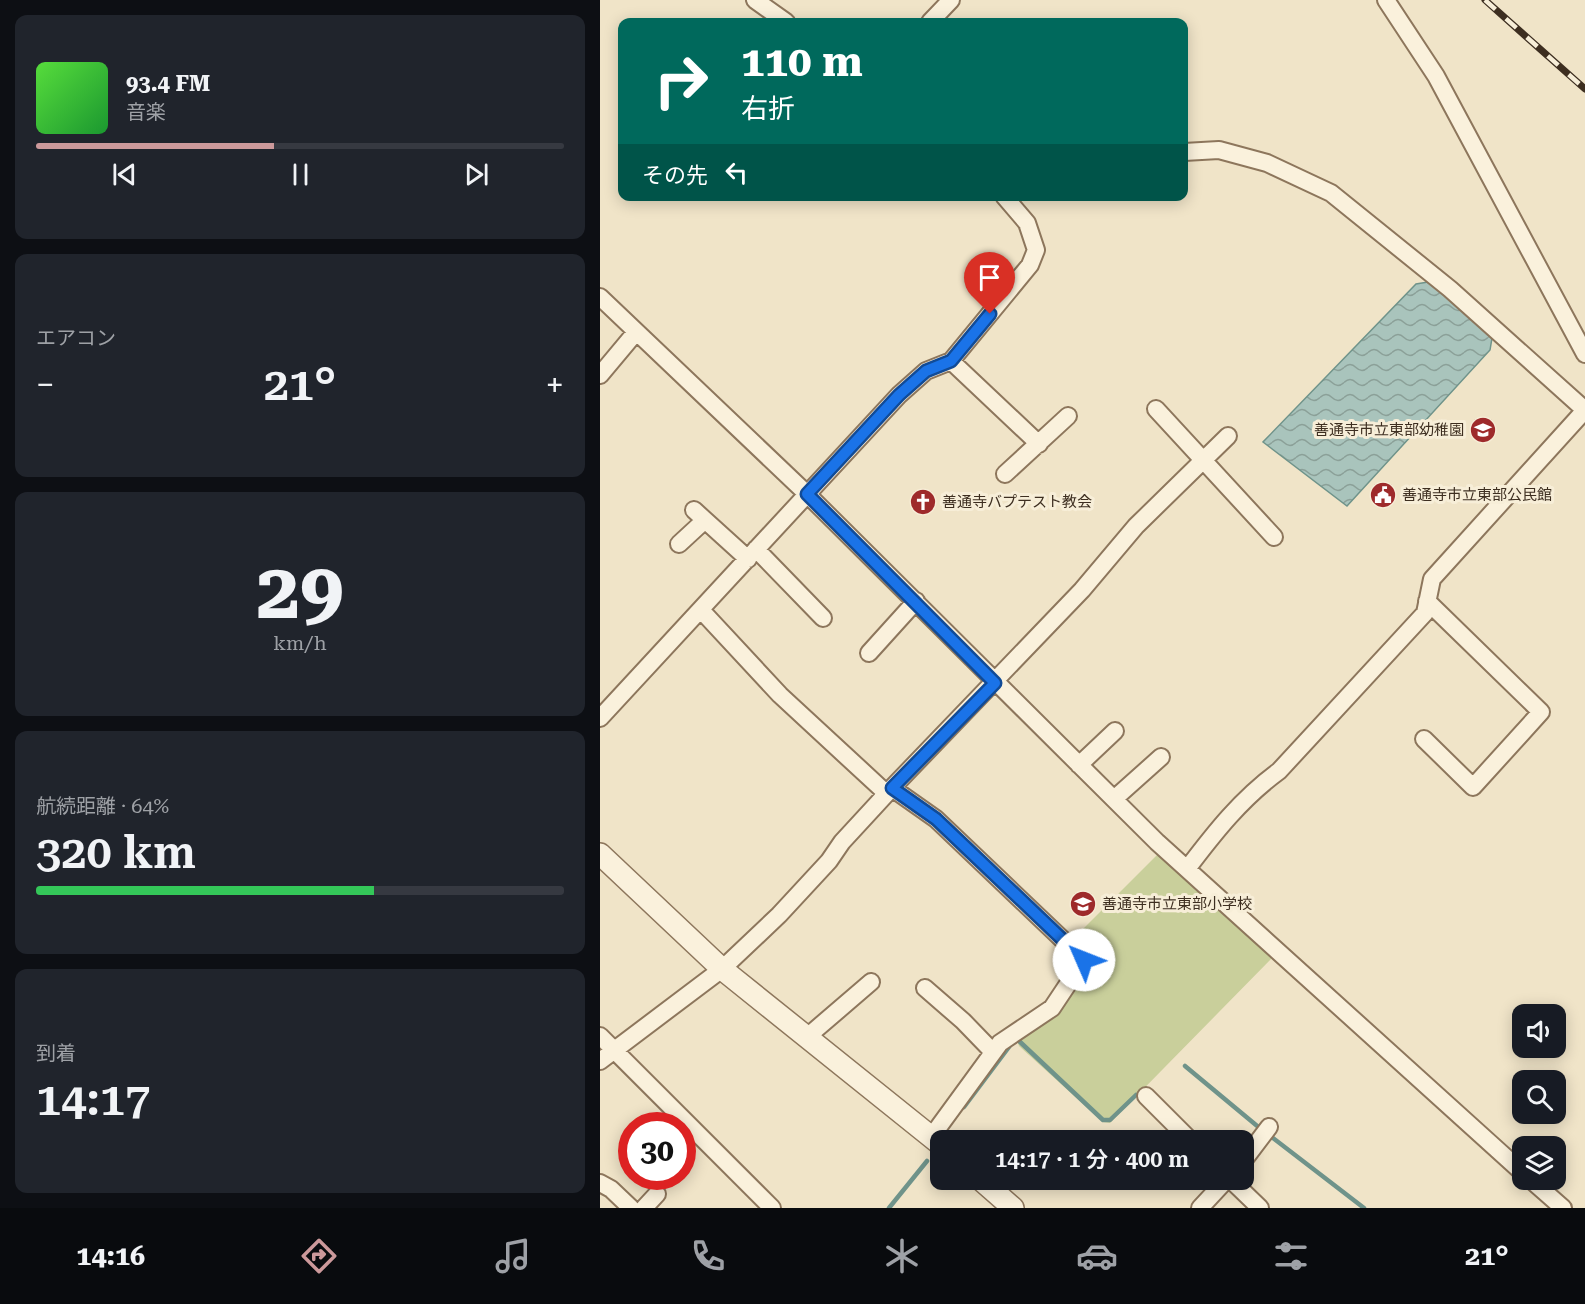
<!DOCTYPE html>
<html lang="ja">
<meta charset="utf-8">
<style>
body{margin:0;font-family:"Roboto Serif","Noto Sans JP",serif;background:#20242c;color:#f1f3f6;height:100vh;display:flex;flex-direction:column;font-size:22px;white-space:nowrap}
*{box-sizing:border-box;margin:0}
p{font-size:20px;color:#9ea1a6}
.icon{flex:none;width:33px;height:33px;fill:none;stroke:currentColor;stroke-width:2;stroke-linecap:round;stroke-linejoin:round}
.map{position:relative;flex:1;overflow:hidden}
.panel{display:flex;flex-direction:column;gap:15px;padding:15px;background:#0d0f14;width:600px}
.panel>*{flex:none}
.hud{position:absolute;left:18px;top:18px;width:570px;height:183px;border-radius:12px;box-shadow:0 3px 15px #0003;background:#00695c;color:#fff;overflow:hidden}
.controls{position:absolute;left:912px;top:1004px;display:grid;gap:12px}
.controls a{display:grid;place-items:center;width:54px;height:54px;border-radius:12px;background:#171b24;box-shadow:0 3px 15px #0003;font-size:30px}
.speed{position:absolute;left:18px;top:1112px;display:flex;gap:12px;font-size:30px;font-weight:700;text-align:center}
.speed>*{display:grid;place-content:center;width:78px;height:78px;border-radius:50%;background:#171b24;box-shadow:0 3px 15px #0003;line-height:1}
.speed .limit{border:9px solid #d22;background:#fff;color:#111}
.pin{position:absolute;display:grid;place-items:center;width:51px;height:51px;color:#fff;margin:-62px -26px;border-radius:50% 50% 50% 0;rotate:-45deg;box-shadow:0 0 6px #0007}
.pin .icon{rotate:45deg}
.me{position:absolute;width:66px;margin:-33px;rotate:314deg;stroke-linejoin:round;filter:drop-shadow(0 0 4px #0008)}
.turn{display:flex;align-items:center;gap:21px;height:126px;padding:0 24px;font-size:27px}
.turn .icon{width:78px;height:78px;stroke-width:2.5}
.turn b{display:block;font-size:42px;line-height:51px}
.then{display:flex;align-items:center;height:57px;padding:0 24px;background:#0003;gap:12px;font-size:22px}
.big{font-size:45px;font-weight:600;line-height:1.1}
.panel .tile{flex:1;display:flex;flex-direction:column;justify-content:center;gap:9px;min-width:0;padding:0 21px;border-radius:12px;background:#20242c}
.panel .dial{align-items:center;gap:0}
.dial b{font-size:78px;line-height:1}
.song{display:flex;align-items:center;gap:18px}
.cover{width:72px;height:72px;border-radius:9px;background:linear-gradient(135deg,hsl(110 70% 55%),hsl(130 70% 35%))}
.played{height:6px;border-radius:3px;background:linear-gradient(90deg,#cc999b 45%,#363941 45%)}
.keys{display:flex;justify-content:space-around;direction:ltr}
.heat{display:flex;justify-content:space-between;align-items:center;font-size:33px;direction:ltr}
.charge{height:9px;border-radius:4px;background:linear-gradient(90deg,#34c759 64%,#363941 0)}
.trip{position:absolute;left:330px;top:1130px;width:324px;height:60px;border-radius:12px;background:#171b24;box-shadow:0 3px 15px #0003;font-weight:600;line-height:60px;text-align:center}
.dock{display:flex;height:96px;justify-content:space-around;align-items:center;background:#090b0e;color:#9ea1a6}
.dock .icon{width:42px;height:42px}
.dock .current{color:#cc999b}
.dock b{font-size:27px;color:#f1f3f6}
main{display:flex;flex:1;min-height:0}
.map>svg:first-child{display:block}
.garden{fill:#c9cf9b}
.water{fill:url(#water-waves);stroke:#6f938a;stroke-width:1.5}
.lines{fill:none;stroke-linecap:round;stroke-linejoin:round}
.stream{stroke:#6f938a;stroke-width:4.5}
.minor-casing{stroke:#8d765c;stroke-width:20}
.tertiary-casing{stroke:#8d765c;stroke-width:24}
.minor{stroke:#faf1dc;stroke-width:16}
.tertiary{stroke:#faf1dc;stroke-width:21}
.rail-casing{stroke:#3d2e20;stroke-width:7}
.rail{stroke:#f7eed8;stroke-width:4.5;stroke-dasharray:14;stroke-linecap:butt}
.route-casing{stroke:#114b97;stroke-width:15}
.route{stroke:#1a73e8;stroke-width:10}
.labels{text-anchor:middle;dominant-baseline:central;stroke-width:6;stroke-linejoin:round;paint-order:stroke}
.poi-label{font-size:15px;fill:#3d2e20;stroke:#f7eed8;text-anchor:start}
</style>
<main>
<section class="panel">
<div class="tile">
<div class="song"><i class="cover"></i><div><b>93.4 FM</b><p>音楽</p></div></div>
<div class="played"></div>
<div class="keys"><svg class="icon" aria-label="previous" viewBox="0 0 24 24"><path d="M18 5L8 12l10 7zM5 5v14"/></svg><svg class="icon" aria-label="pause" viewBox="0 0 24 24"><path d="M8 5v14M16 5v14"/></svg><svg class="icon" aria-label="next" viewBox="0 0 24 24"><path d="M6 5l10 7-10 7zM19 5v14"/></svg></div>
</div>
<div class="tile"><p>エアコン</p>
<div class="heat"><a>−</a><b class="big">21°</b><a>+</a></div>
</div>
<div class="tile dial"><b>29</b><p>km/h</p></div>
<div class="tile"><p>航続距離 · 64%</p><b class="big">320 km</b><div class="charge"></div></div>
<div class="tile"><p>到着</p><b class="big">14:17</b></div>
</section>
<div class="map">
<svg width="985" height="1208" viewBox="0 0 985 1208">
<defs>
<pattern id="water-waves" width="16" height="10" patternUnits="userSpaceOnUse" patternTransform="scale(1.5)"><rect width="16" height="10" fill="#a9c4bc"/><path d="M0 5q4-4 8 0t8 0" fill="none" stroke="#8ba098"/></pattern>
</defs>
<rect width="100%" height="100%" fill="#f0e4c8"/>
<!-- garden -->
<path class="garden" d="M560,852L671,955V959L510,1123L503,1122L419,1046L416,1038L491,960L471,941Z"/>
<!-- water -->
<path class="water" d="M828,282L839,287L892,338L890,350L747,506L663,442L816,284Z"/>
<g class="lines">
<!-- stream -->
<path class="stream" d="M418,1040L503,1120H510L536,1095
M585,1066L662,1130
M364,1107L409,1047
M669,1135L764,1208
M289,1208L327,1161"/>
<!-- minor casing -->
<g class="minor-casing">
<path id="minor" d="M155,0L186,22
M786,0L836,76L985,354
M330,22L351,0
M584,152L619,150L667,163L731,193L850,289L985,410
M0,297L207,494L557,842L922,1172
M351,361L439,444
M0,375L36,332
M556,409L674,537
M405,474L468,416
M94,510L148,559
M79,544L105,520
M156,549L223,618
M101,610L180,695L286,793
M269,653L316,601
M0,718L299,395L326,371L351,361L430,265L436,250L427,223L404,196
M824,739L873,787L941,712L827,601
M479,765L515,731
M292,788L336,819L484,960L452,1008L400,1043L332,1136
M514,799L561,757
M587,869C615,832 641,799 679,771L825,613L832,579L985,410
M325,988L363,1021L393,1052
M0,1036L172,1208
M207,1037L271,982
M0,1061L122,969L179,915L229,861L242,842L289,791L482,590L536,526L628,436
M546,1096L590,1140
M644,1160L669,1127
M630,1179L660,1208
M930,1179L963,1208
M0,1183L11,1189L31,1208
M44,1208L57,1194
M600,1208L627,1179"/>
</g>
<!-- tertiary casing -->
<g class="tertiary-casing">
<path id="tertiary" d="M0,854L122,969L340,1144
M380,1179L413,1208"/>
</g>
<!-- minor -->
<use href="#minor" class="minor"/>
<!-- tertiary -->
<use href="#tertiary" class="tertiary"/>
<!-- rail casing -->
<g class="rail-casing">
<path id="rail" d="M885,0L985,89"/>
</g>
<!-- rail -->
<use href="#rail" class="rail"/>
</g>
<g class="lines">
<!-- route casing -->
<g class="route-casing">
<path id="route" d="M390,314L351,361L326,371L299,395L207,494L395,683L292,788L336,819L484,960"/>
</g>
<!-- route -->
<use href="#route" class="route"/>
</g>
<!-- icons -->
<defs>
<g id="school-disc" transform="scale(1.35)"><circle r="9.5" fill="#9e2a2b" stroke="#f7eed8"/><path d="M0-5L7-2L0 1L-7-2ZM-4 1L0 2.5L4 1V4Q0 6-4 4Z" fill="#fff"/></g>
<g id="civic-disc" transform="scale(1.35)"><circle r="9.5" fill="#9e2a2b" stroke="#f7eed8"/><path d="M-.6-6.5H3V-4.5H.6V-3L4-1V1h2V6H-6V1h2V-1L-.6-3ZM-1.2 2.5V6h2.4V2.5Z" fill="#fff"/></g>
<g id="church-disc" transform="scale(1.35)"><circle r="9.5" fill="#9e2a2b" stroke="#f7eed8"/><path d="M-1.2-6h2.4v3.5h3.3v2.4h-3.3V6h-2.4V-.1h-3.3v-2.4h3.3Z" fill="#fff"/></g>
</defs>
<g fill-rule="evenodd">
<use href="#school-disc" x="883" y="430"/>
<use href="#civic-disc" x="783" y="495"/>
<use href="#church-disc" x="323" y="502"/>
<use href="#school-disc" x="483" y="904"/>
</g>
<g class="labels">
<!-- poi labels -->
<g class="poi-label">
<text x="864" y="430" text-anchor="end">善通寺市立東部幼稚園</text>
<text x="802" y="495">善通寺市立東部公民館</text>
<text x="342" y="502">善通寺バプテスト教会</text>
<text x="502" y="904">善通寺市立東部小学校</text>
</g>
</g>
</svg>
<div class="controls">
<a><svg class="icon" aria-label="sound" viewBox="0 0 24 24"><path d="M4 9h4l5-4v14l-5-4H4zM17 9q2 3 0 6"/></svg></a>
<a><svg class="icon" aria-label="search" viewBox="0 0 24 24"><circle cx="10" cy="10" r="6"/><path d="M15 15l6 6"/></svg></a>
<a><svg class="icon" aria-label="layers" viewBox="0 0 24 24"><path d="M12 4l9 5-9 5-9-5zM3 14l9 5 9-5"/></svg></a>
</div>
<div class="speed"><div class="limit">30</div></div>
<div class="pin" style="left:390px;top:314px;background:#d93025"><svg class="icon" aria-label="arrive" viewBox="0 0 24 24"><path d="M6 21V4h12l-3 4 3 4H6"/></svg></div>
<svg class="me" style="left:484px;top:960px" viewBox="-20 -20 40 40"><circle r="19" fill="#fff"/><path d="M0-13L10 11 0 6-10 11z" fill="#1a73e8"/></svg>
<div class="trip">14:17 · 1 分 · 400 m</div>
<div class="hud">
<div class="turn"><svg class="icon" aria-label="right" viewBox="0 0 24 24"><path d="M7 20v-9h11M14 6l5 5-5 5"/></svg><div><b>110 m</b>右折</div></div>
<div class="then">その先<svg class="icon" aria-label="left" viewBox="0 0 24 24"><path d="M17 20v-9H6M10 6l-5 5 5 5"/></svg></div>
</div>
</div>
</main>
<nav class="dock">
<b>14:16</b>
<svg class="icon current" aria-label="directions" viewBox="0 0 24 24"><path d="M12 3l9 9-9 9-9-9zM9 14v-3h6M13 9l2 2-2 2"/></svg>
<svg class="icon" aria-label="music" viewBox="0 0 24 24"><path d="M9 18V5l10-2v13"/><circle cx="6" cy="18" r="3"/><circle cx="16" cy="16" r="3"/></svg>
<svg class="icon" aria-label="phone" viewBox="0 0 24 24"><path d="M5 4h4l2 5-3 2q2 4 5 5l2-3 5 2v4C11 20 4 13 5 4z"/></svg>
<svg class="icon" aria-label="climate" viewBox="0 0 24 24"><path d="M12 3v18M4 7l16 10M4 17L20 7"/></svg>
<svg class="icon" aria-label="car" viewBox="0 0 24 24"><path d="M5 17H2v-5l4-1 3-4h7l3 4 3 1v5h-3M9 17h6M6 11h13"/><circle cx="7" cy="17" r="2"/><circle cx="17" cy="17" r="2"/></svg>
<svg class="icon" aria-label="filters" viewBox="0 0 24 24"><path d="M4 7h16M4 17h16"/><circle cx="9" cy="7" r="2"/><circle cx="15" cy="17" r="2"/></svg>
<b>21°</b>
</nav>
